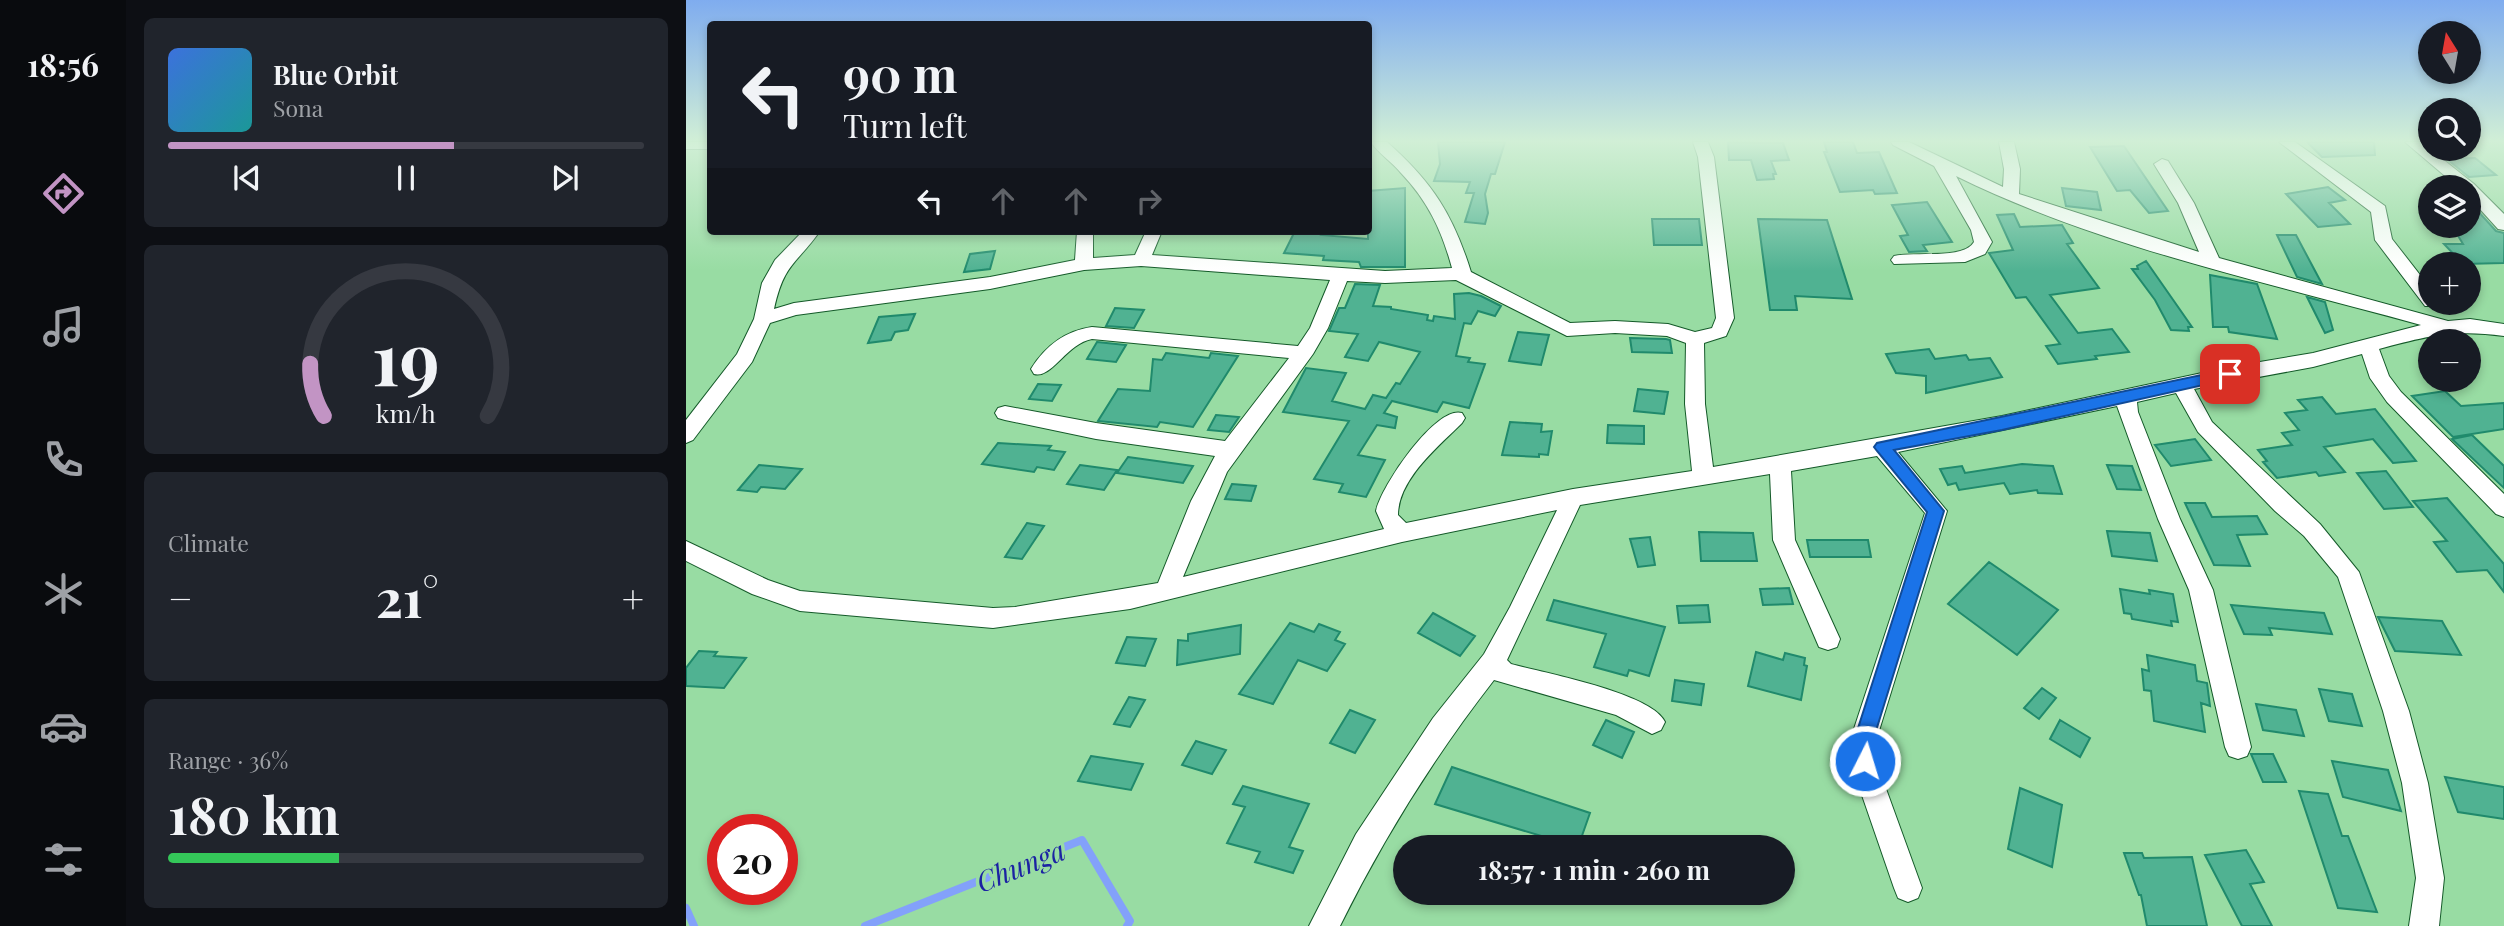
<!DOCTYPE html>
<meta charset="utf-8">
<style>
body{margin:0;font-family:"Playfair Display",serif;background:#20242c;color:#f1f3f6;height:100vh;display:flex;flex-direction:column;font-size:26px;white-space:nowrap}
*{box-sizing:border-box;margin:0}
p{font-size:23px;color:#9ea1a6}
.icon{flex:none;width:38px;height:38px;fill:none;stroke:currentColor;stroke-width:2;stroke-linecap:round;stroke-linejoin:round}
.map{position:relative;flex:1;overflow:hidden}
.sheet{display:flex;flex-direction:column;gap:18px;padding:18px;background:#0d0f14;width:560px}
.sheet>*{flex:none}
.banner{position:absolute;left:21px;top:21px;width:665px;height:214px;border-radius:7px;box-shadow:0 4px 10px #0003;background:#171b24;color:#f1f3f6;overflow:hidden}
.needle{width:46px;rotate:349deg}
.controls{position:absolute;left:1732px;top:21px;display:grid;gap:14px}
.controls a{display:grid;place-items:center;width:63px;height:63px;border-radius:50%;background:#171b24;box-shadow:0 4px 10px #0003;font-size:35px}
.speed{position:absolute;left:21px;top:814px;display:flex;gap:14px;font-size:35px;font-weight:700;text-align:center}
.speed>*{display:grid;place-content:center;width:91px;height:91px;border-radius:50%;background:#171b24;box-shadow:0 4px 10px #0003;line-height:1}
.speed .limit{border:10px solid #d22;background:#fff;color:#111}
.pin{position:absolute;display:grid;place-items:center;width:60px;height:60px;color:#fff;margin:-30px;border-radius:14px;box-shadow:0 4px 10px #0006}
.me{position:absolute;width:77px;margin:-38px;rotate:5deg;stroke-linejoin:round;filter:drop-shadow(0 0 5px #0008)}
.turn{display:flex;align-items:center;gap:24px;height:147px;padding:0 21px;font-size:32px}
.turn .icon{width:91px;height:91px;stroke-width:2.5}
.turn b{display:block;font-size:49px;line-height:60px}
.lanes{display:flex;align-items:center;height:66px;padding:0 21px;background:#0003;justify-content:center;gap:35px;direction:ltr}
.lanes .off{opacity:.35}
.big{font-size:52px;font-weight:700;line-height:1.1}
.sheet .tile{flex:1;display:flex;flex-direction:column;justify-content:center;gap:10px;min-width:0;padding:0 24px;border-radius:10px;background:#20242c}
.sheet .dial{align-items:center;gap:0}
.dial svg{height:182px;overflow:visible;fill:none;stroke:#363941;stroke-width:7;stroke-linecap:round;text-anchor:middle}
.dial text{fill:#f1f3f6;stroke:none}
.song{display:flex;align-items:center;gap:21px}
.cover{width:84px;height:84px;border-radius:10px;background:linear-gradient(135deg,hsl(220 70% 55%),hsl(180 70% 35%))}
.played{height:7px;border-radius:4px;background:linear-gradient(90deg,#c294c4 60%,#363941 60%)}
.keys{display:flex;justify-content:space-around;direction:ltr}
.heat{display:flex;justify-content:space-between;align-items:center;font-size:38px;direction:ltr}
.charge{height:10px;border-radius:5px;background:linear-gradient(90deg,#34c759 36%,#363941 0)}
.trip{position:absolute;left:707px;top:835px;width:402px;height:70px;border-radius:35px;background:#171b24;box-shadow:0 4px 10px #0003;font-weight:700;line-height:70px;text-align:center}
main{display:flex;flex:1;min-height:0}
.tabs{display:flex;flex-direction:column;width:126px;justify-content:space-around;align-items:center;background:#090b0e;color:#9ea1a6}
.tabs .icon{width:49px;height:49px}
.tabs .current{color:#c294c4}
.tabs b{font-size:32px;color:#f1f3f6}
.map>svg:first-child{display:block}
.lines{fill:none;stroke-linecap:round;stroke-linejoin:round}
.stream{stroke:#83a1fa;stroke-width:8}
.building{fill:#50b292;stroke:#208a6c;stroke-width:2}
.minor-casing{stroke:#145a29;stroke-width:2}
.minor{fill:#fff;fill-rule:evenodd}
.route{fill:#1a73e8;stroke:#114b97;stroke-width:2}
.labels{text-anchor:middle;dominant-baseline:central;stroke-width:7;stroke-linejoin:round;paint-order:stroke}
.near-water-label{font-size:28px;font-style:italic;fill:#1b22a3;stroke:#98dca3}
</style>
<main>
<nav class="tabs">
<b>18:56</b>
<svg class="icon current" aria-label="directions" viewBox="0 0 24 24"><path d="M12 3l9 9-9 9-9-9zM9 14v-3h6M13 9l2 2-2 2"/></svg>
<svg class="icon" aria-label="music" viewBox="0 0 24 24"><path d="M9 18V5l10-2v13"/><circle cx="6" cy="18" r="3"/><circle cx="16" cy="16" r="3"/></svg>
<svg class="icon" aria-label="phone" viewBox="0 0 24 24"><path d="M5 4h4l2 5-3 2q2 4 5 5l2-3 5 2v4C11 20 4 13 5 4z"/></svg>
<svg class="icon" aria-label="climate" viewBox="0 0 24 24"><path d="M12 3v18M4 7l16 10M4 17L20 7"/></svg>
<svg class="icon" aria-label="car" viewBox="0 0 24 24"><path d="M5 17H2v-5l4-1 3-4h7l3 4 3 1v5h-3M9 17h6M6 11h13"/><circle cx="7" cy="17" r="2"/><circle cx="17" cy="17" r="2"/></svg>
<svg class="icon" aria-label="filters" viewBox="0 0 24 24"><path d="M4 7h16M4 17h16"/><circle cx="9" cy="7" r="2"/><circle cx="15" cy="17" r="2"/></svg>
</nav>
<section class="sheet">
<div class="tile">
<div class="song"><i class="cover"></i><div><b>Blue Orbit</b><p>Sona</p></div></div>
<div class="played"></div>
<div class="keys"><svg class="icon" aria-label="previous" viewBox="0 0 24 24"><path d="M18 5L8 12l10 7zM5 5v14"/></svg><svg class="icon" aria-label="pause" viewBox="0 0 24 24"><path d="M8 5v14M16 5v14"/></svg><svg class="icon" aria-label="next" viewBox="0 0 24 24"><path d="M6 5l10 7-10 7zM19 5v14"/></svg></div>
</div>
<div class="tile dial"><svg viewBox="0 0 100 80">
<path d="M14 69A42 42 0 1 1 86 69"/>
<path d="M14 69A42 42 0 0 1 8 46" stroke="#c294c4"/>
<text x="50" y="56" font-size="32" font-weight="700">19</text>
<text x="50" y="72" font-size="11">km/h</text>
</svg></div>
<div class="tile"><p>Climate</p>
<div class="heat"><a>−</a><b class="big">21°</b><a>+</a></div>
</div>
<div class="tile"><p>Range · 36%</p><b class="big">180 km</b><div class="charge"></div></div>
</section>
<div class="map">
<svg width="1818" height="926" viewBox="0 0 1818 926">
<rect width="100%" height="100%" fill="#98dca3"/>
<g class="lines">
<!-- stream -->
<path class="stream" d="M0,908L8,926
M179,926L396,840L444,921L441,926"/>
</g>
<!-- building -->
<path class="building" d="M752,142H819L809,174H805L799,194L802,213L799,224L779,222L788,193H780L784,182L748,181L754,164Z
M1042,142L1097,143L1103,160L1085,161L1090,174H1087L1088,179L1071,180L1065,160H1043Z
M1138,142H1167L1171,153L1193,152L1211,193L1189,194L1187,190L1154,192L1138,152H1141Z
M1621,142H1688L1689,155L1636,157Z
M1438,146L1482,211L1463,213L1444,190L1431,191L1404,147Z
M1789,158L1810,175L1783,177L1761,159Z
M1642,187L1659,200L1643,203L1664,224L1632,227L1600,194Z
M719,188V267H675L673,262L637,260L638,256L598,253L609,231H637L635,235L682,239V191Z
M1376,188L1411,192L1415,210L1380,206Z
M1241,202L1266,242L1237,245L1241,251L1223,252L1214,236L1222,235L1206,205Z
M1783,209H1790L1810,231L1818,233V263L1777,264L1758,244H1777L1768,229H1783Z
M1328,214L1334,227L1376,225L1387,243L1381,244L1413,288L1364,295L1392,333L1426,329L1443,352L1409,356L1411,359L1372,364L1360,346L1374,344L1340,297L1330,298L1303,253L1327,250L1311,215Z
M966,219H1013L1016,245H968Z
M1072,219L1141,220L1166,299L1109,296L1111,310H1084Z
M1591,235H1610L1636,284L1611,277Z
M309,251L304,269L278,272L284,254Z
M1460,261L1506,327H1502L1503,331L1485,330L1469,300L1446,269H1452L1451,266Z
M1524,275L1571,284L1591,339L1543,332L1542,327H1527Z
M669,284L694,285L687,306L705,307V309L742,315L741,320L747,321L748,316L769,319L768,294L783,293L795,296L815,306L809,316L792,311L785,324L778,323L770,356L784,358L782,362L799,364L783,408L757,402L751,412L706,401L698,413L711,417L709,428L691,425L672,455L699,460L680,497L653,492L657,484L628,479L663,421L597,412L620,368L660,373L646,401L679,409L687,395L700,398L710,383L714,384L734,352L693,342L682,361L659,357L672,334L643,331L653,308H659Z
M1621,297L1639,302L1647,330L1639,333Z
M429,308L458,310L448,328L420,326Z
M229,314L222,330L209,332L205,340L182,343L193,317Z
M832,332L863,335L855,365L823,361Z
M944,338L980,339L984,340L986,353L946,352Z
M411,342L440,345L430,362L401,359Z
M1243,349L1249,359L1280,355L1283,360L1304,358L1316,377L1240,393V376L1210,373L1200,354Z
M480,353L523,358L525,353L552,356L507,427L474,422L471,427L412,421L432,389L464,391L467,359L476,360Z
M352,384L375,385L366,401L343,399Z
M952,389L982,392L978,414L948,411Z
M1759,391L1775,406L1818,403V429L1767,437L1726,396Z
M1636,397L1650,414L1689,409L1730,461L1707,463L1687,439L1638,447L1659,472L1633,476L1630,472L1591,478L1577,462L1581,461L1572,450L1606,445L1596,433L1613,430L1599,413L1621,410L1612,400Z
M530,415L553,417L543,432L522,430Z
M824,422L856,424L855,432L866,431L862,455L853,454V457L816,455Z
M922,425L958,426V444L921,443Z
M1786,435L1818,466V488L1766,439Z
M1509,439L1525,460L1485,466L1469,445Z
M312,443L365,446L362,450L379,452L368,470L351,467L348,472L296,464Z
M442,457L507,466L497,483L431,473Z
M1336,464L1367,466L1376,494L1352,493L1351,490L1324,494L1318,483L1273,490L1270,483L1262,485L1254,469L1276,466L1279,473Z
M73,465L116,469L99,489L75,487L71,492L52,490Z
M394,465L431,470L418,490L381,484Z
M1421,465L1446,466L1455,490L1431,489Z
M1700,471L1727,507L1698,509L1671,473Z
M546,484L570,486L565,501L539,499Z
M1761,498L1818,564V592L1801,570L1771,572L1748,542L1761,541L1727,501Z
M1499,503H1519L1526,517L1571,516L1581,534L1551,535L1564,566L1528,565Z
M341,523L358,526L336,559L319,557Z
M1421,531L1464,533L1471,561L1426,556Z
M1013,532L1067,533L1071,561H1015Z
M964,537L969,565L952,567L944,539Z
M1121,540H1182L1185,557H1124Z
M1303,562L1372,610L1331,655L1262,604Z
M1103,588L1107,604L1077,605L1074,589Z
M1434,589L1464,594L1463,590L1487,594L1492,622L1485,621L1486,626L1446,619L1445,614L1438,613Z
M868,600L979,627L963,676L943,670L941,676L908,667L920,634L861,620Z
M1022,605L1024,622L993,623L991,606Z
M1545,605L1638,613L1646,634L1583,628L1586,635L1558,634Z
M747,613L789,636L774,656L732,633Z
M1692,617L1756,621L1775,655L1709,651Z
M604,623L628,632L633,624L654,632L649,640L659,644L641,671L612,660L587,704L553,694Z
M555,625L554,654L491,665L492,640L502,641V634Z
M441,637L470,639L459,666L430,663Z
M13,651L31,652L28,656L60,658L38,688L0,686V668Z
M1070,652L1097,660L1099,653L1119,658L1118,665L1121,666L1115,700L1062,686Z
M1461,655L1509,665L1511,681L1521,683L1524,706L1515,703L1519,732L1468,721L1465,691L1458,690L1456,669L1463,671Z
M989,680L1018,684L1015,705L986,701Z
M1356,688L1370,698L1353,719L1338,708Z
M1633,689L1666,694L1676,726L1643,721Z
M443,697L459,700L444,727L428,724Z
M1570,704L1610,710L1618,736L1577,730Z
M664,710L689,720L669,753L644,743Z
M920,720L948,732L936,758L907,745Z
M1374,720L1404,738L1394,757L1364,739Z
M510,741L540,750L526,774L496,765Z
M1565,754H1587L1600,782H1577Z
M405,756L457,764L445,790L392,781Z
M1646,761L1702,770L1715,811L1657,797Z
M766,767L904,813L892,847L749,804Z
M1759,777L1818,787V819L1772,812Z
M557,786L623,804L603,847L617,851L607,873L569,862L574,852L541,843L559,807L547,804Z
M1334,788L1376,805L1366,867L1322,849Z
M1613,791L1642,794L1656,836H1662L1691,912L1652,908Z
M1560,850L1578,882L1564,884L1586,926H1556L1519,855Z
M1438,853H1456L1458,858L1506,857L1521,926H1461L1455,895H1453Z"/>
<g class="lines">
<!-- minor casing -->
<g class="minor-casing">
<path id="minor" d="M0,142H24V149H0Z
M685,142H701C746,182 767,214 785,272L884,323L929,321L982,324L1009,332L1026,328L1030,318L1012,157L1007,142H1022L1028,157L1048,318L1040,336L1018,343L1019,404L1027,467L1316,416L1544,367L1627,353L1735,325C1580,282 1414,247 1270,176L1306,242L1299,254L1279,262L1208,264L1205,260L1208,256C1228,251 1278,260 1288,242L1285,230L1248,166L1207,145L1205,142H1223L1317,187L1318,169L1313,142H1328L1334,169L1333,194L1513,252L1492,203L1468,164L1476,159L1482,161L1508,203L1533,258L1762,321L1784,319L1818,324V336C1768,329 1741,336 1693,349L1703,376L1715,392L1818,494V517L1810,514L1701,402L1684,378L1676,354L1627,367L1508,389L1526,422L1634,524L1673,572L1723,711L1742,783L1758,878L1753,926H1723L1730,878L1716,783L1697,711L1652,577L1618,536L1589,511L1512,432L1490,393L1451,402L1452,412L1494,519L1527,590L1565,747L1561,756L1552,759L1543,756L1539,747L1503,590L1472,519L1431,406L1212,452L1261,511L1188,747L1195,775L1236,888L1232,898L1222,902L1212,898L1208,888L1169,775L1162,747L1239,513L1191,456L1105,471L1109,540L1154,639L1151,647L1142,650L1133,647L1087,540L1084,474L894,505L821,660L825,664C858,673 966,693 979,722L975,730L966,734L930,715L808,680C748,757 697,839 654,926H623L670,834L747,718L798,654L824,607L871,510L716,542L444,609L307,628L114,611L66,594L0,561V541L82,580L114,591L307,608L329,607L472,583L505,501L529,456L410,439L319,420L312,418L309,413L312,408L319,406L410,423L539,441L603,358L406,339C380,344 366,379 348,374L345,369C360,345 379,331 406,327L612,346L624,328L644,280L455,266L398,270L304,289L110,315L84,323L66,362L7,440L0,443V420L51,354L68,319L76,283L89,260L117,231H134C110,265 98,263 88,309L108,303L304,277L389,260L391,231H407V258L449,255L460,231H476L466,255L699,271L766,268C756,231 742,201 715,173C706,162 692,153 685,142ZM770,280L881,336L929,333L981,336L1000,343L999,404L1006,471L887,489L720,523L712,515C712,479 753,446 776,423L779,418L776,413C750,405 695,486 690,511L698,529L497,577L541,472L627,354L642,328L661,281L699,283Z
M1593,142H1609L1699,206L1706,239L1745,289V303H1754L1751,306H1739L1689,240L1685,212Z
M1719,142H1735L1788,184L1818,214V230L1812,229L1783,197V187H1772Z"/>
</g>
<!-- minor -->
<use href="#minor" class="minor"/>
</g>
<!-- sky -->
<linearGradient id="sky" x2="0" y2="1"><stop stop-color="#7facef"/><stop offset="0.52" stop-color="#d1efd6"/><stop offset="1" stop-color="#d1efd6" stop-opacity="0"/></linearGradient>
<rect width="1818" height="271" fill="url(#sky)"/>
<!-- route -->
<path class="route" d="M1544,369L1551,374L1549,378L1316,430L1208,450L1258,511L1185,747L1189,761L1186,768L1179,771L1172,768L1166,747L1241,512L1191,451L1188,447L1191,443Z"/>
<g class="labels">
<!-- near-water labels -->
<g class="near-water-label">
<text transform="translate(334 865) rotate(-22)">Chunga</text>
</g>
</g>
</svg>
<div class="controls">
<a><svg class="needle" viewBox="-14 -14 28 28"><path d="M0-13l5 13h-10z" fill="#e53935"/><path d="M0 13l5-13h-10z" fill="#9ea1a6"/></svg></a>
<a><svg class="icon" aria-label="search" viewBox="0 0 24 24"><circle cx="10" cy="10" r="6"/><path d="M15 15l6 6"/></svg></a>
<a><svg class="icon" aria-label="layers" viewBox="0 0 24 24"><path d="M12 4l9 5-9 5-9-5zM3 14l9 5 9-5"/></svg></a>
<a>+</a>
<a>−</a>
</div>
<div class="speed"><div class="limit">20</div></div>
<div class="pin" style="left:1544px;top:374px;background:#d93025"><svg class="icon" aria-label="arrive" viewBox="0 0 24 24"><path d="M6 21V4h12l-3 4 3 4H6"/></svg></div>
<svg class="me" style="left:1179px;top:761px" viewBox="-20 -20 40 40"><circle r="17" fill="#1a73e8" stroke="#fff" stroke-width="3"/><path d="M0-11L8 9 0 5-8 9z" fill="#fff"/></svg>
<div class="trip">18:57 · 1 min · 260 m</div>
<div class="banner">
<div class="turn"><svg class="icon" aria-label="left" viewBox="0 0 24 24"><path d="M17 20v-9H6M10 6l-5 5 5 5"/></svg><div><b>90 m</b>Turn left</div></div>
<div class="lanes"><svg class="icon" aria-label="left" viewBox="0 0 24 24"><path d="M17 20v-9H6M10 6l-5 5 5 5"/></svg><svg class="icon off" aria-label="ahead" viewBox="0 0 24 24"><path d="M12 20V5M6 11l6-6 6 6"/></svg><svg class="icon off" aria-label="ahead" viewBox="0 0 24 24"><path d="M12 20V5M6 11l6-6 6 6"/></svg><svg class="icon off" aria-label="right" viewBox="0 0 24 24"><path d="M7 20v-9h11M14 6l5 5-5 5"/></svg></div>
</div>
</div>
</main>
